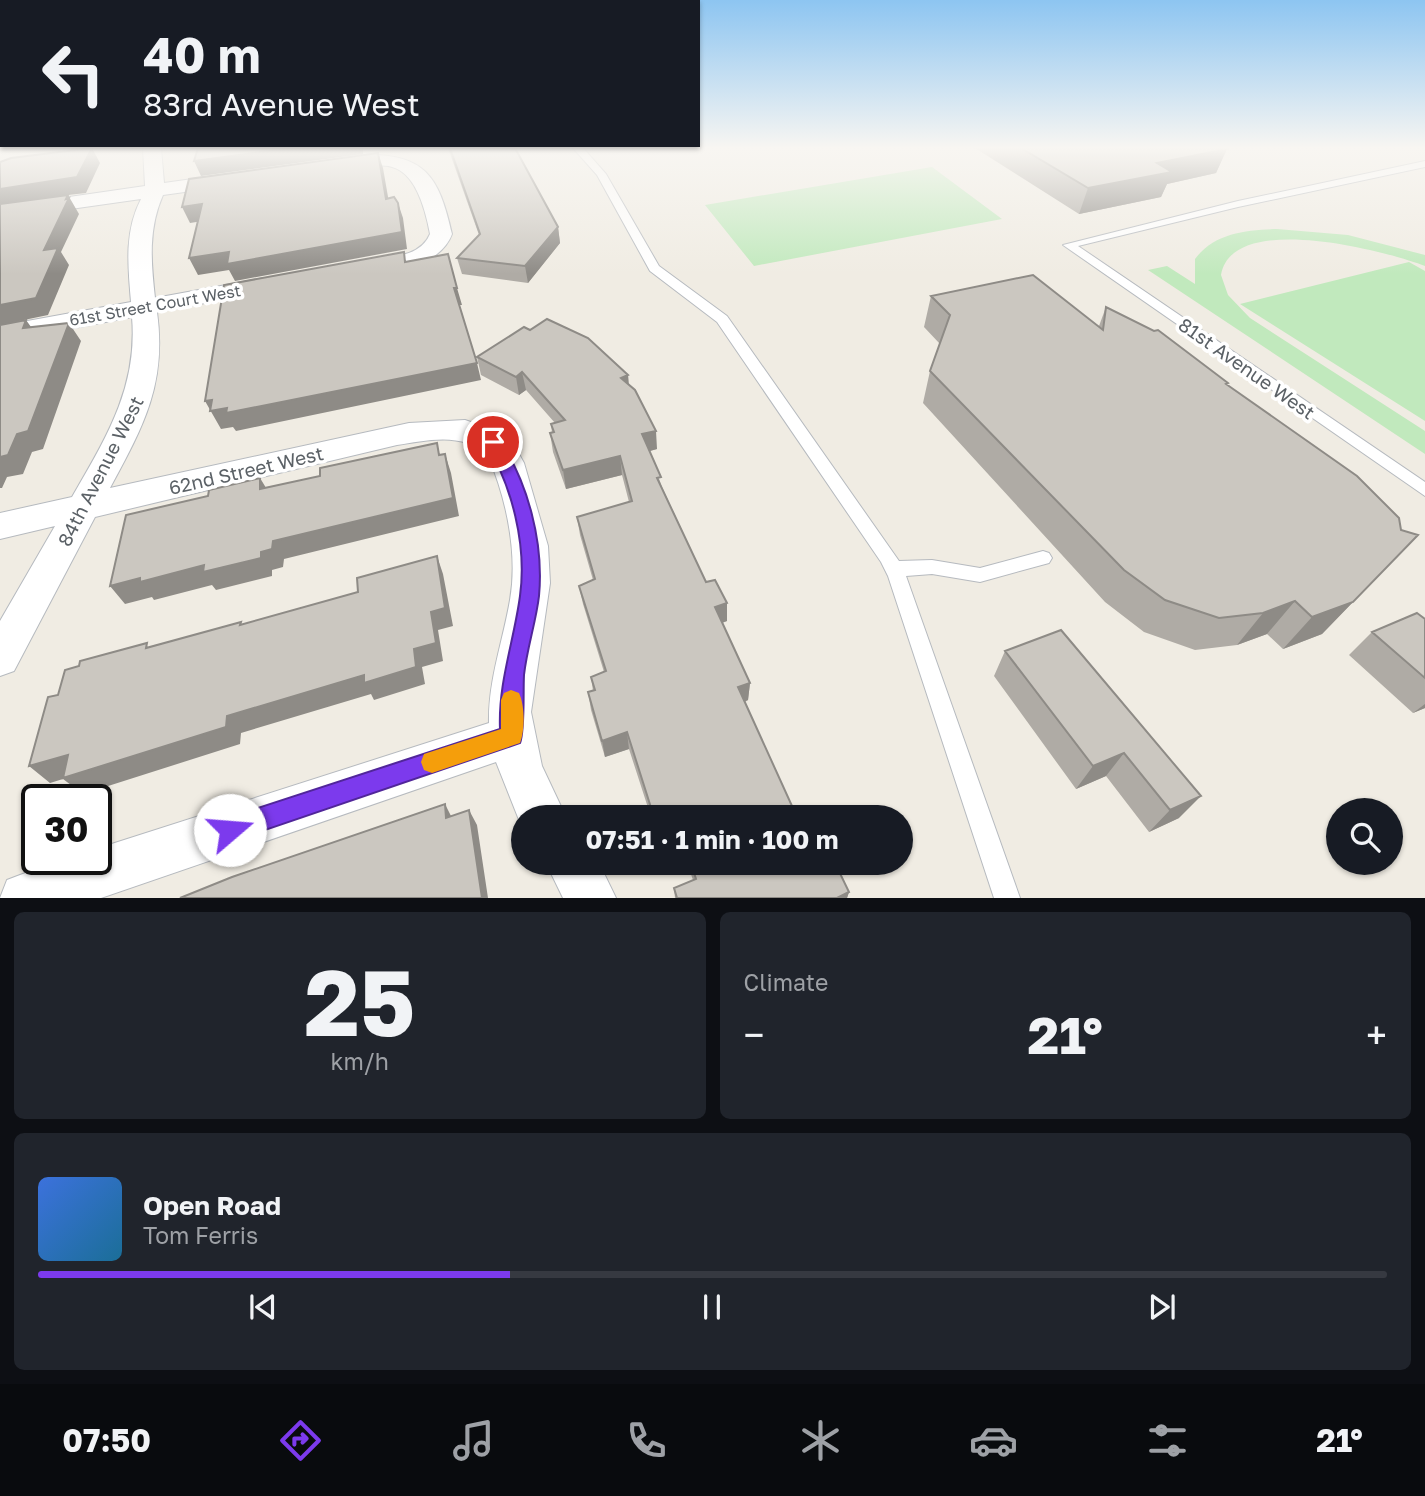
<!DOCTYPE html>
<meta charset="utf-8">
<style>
body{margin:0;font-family:"Golos Text",sans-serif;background:#20242c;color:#f1f3f6;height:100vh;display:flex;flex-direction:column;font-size:26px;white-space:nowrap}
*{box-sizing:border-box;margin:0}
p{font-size:23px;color:#9ea1a6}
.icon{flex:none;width:38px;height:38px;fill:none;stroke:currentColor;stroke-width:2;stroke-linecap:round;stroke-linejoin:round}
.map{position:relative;height:898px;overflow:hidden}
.sheet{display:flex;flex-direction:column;gap:14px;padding:14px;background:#0d0f14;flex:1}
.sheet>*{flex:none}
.banner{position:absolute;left:0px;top:0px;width:700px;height:147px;box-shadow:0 2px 5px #0004;background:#171b24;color:#f1f3f6;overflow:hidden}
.buttons{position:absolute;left:1326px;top:798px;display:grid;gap:14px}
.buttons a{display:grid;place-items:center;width:77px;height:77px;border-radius:50%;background:#171b24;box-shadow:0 2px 5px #0004;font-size:35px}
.speed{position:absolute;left:21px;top:784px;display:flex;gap:14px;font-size:35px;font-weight:700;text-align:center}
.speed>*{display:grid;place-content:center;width:91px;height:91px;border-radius:50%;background:#171b24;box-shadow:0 2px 5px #0004;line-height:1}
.speed .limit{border:4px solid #111;border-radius:10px;background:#fff;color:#111}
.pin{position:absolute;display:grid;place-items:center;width:60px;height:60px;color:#fff;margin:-30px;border:4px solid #fff;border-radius:50%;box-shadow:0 2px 7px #0007}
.me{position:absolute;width:77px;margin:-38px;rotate:72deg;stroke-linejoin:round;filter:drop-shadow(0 0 5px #0008)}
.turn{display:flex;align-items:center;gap:24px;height:147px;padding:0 28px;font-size:32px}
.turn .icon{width:91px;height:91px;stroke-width:2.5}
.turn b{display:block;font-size:49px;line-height:60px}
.big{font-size:52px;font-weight:700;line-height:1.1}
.sheet .tile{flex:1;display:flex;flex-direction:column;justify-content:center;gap:10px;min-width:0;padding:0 24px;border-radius:10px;background:#20242c}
.sheet .dial{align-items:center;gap:0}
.dial b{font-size:91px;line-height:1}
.song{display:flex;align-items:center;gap:21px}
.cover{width:84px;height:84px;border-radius:10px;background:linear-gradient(135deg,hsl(220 70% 55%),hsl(200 70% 35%))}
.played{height:7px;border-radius:4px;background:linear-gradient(90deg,#7c3aed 35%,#363941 35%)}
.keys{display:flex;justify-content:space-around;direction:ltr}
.heat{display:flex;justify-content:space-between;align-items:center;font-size:38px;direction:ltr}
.sheet .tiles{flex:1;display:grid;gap:14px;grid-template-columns:1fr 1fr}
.tile:last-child{grid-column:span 2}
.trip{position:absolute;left:511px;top:805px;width:402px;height:70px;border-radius:35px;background:#171b24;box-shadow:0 2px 5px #0004;font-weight:700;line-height:70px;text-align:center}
.tabs{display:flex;height:112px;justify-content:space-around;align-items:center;background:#090b0e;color:#9ea1a6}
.tabs .icon{width:49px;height:49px}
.tabs .current{color:#7c3aed}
.tabs b{font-size:32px;color:#f1f3f6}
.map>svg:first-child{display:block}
.green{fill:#c1e9bd}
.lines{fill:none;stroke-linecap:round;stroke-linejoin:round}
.service-casing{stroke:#b6babf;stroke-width:2}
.minor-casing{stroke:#b6babf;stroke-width:2}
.service{fill:#fff;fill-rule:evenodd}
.minor{fill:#fff;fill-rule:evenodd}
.wall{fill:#afaba5}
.shaded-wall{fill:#8e8b86}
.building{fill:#cbc7c0;stroke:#8e8b86;stroke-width:2}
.route{fill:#7c3aed;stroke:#51269a;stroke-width:2}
.slow{fill:#f59e0b}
.labels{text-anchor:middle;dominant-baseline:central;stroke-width:7;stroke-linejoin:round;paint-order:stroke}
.far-street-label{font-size:16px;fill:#5b6166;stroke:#fff}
.street-label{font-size:19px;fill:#5b6166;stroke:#fff}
</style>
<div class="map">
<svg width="1425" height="898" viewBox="0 0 1425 898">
<rect width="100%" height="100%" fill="#f0ece3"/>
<!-- green -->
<path class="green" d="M932,167L1002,219L754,266L705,205Z
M1277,229L1348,235L1425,255V266C1386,251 1232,210 1221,275L1228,295L1250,318L1425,431V454L1148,270L1167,266L1195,284V259C1214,233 1246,230 1277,229Z
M1409,262L1425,271V421L1240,304Z"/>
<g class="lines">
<!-- service casing -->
<g class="service-casing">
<path id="service" d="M573,148H583L606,174L659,266L727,316L899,561L932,560L980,568L1043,551L1049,553L1052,558L1049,563L980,582L932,574L906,576L1020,898H994L888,576L881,562L717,322L650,271L597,175Z
M1425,161V167L1238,207L1078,246L1425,482V496L1063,245L1238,201Z"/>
</g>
<!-- minor casing -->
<g class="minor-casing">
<path id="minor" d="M143,148H161L164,183L228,174L238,180L228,186L163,195C148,229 151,262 155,298L264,278L273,280L276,285L273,290L264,292L157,312C167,384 143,427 110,488L409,423L465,420L500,432L514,445L524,463L548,546L550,583L531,712L542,766L566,817H523V830L496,762L101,898H0L7,880C37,868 64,859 96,859V849L489,723C488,681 503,641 510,600C518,555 507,501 489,458C466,431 428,440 397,445L95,517L14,671L0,676V621L55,526L0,539V513L72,497C106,438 138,387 132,317L0,342V326L131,302C128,266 124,232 141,199L0,219V207L145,186Z
M362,155C425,153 439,176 452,234C441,265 388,279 358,272L354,267L358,262C381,256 419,261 430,234C408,116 351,193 328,164L331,160Z
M546,863H599L616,898H563Z"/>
</g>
<!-- service -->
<use href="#service" class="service"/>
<!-- minor -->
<use href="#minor" class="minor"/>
</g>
<!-- wall -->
<path class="wall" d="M448,148H515L558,227L560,243L528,283L462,274L457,258L479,235Z
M975,148H1227L1216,173L1167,184L1161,197L1079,214Z
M931,296L1099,326L1106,307L1228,383L1227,385L1401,530L1418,535L1322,634L1283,649L1267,634L1237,645L1195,650L1144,632L1105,602L923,403L930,371L940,344L924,327Z
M477,357L628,375L629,385L657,449L649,451L662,487L706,582L727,603V621L722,623L750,683L748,700L745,702L797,817H651L629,749L605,757L591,710L588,692L593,691L591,677L604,672L583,604L579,586L593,580L580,535L577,517L629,502L622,475L566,489L553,452L550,433H552L551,424L555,423L526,390L519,395L481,375Z
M1425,619V708L1413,713L1349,655L1372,632Z
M1061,630L1179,818L1149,832L1106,776L1076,789L994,676L1005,651Z
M687,863H835L849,892L847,898H675L674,888L693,880Z"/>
<!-- shaded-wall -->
<path class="shaded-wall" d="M92,148L100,163L86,193L68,195L79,214L61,252L69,265L48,315L0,325V305L44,250L0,207V189Z
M292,148H363V154L201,176L194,161Z
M1227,149L1216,173L1167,184L1161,197L1079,214L1088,188L1157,163Z
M378,153L383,168L391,214L386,199Z
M398,203L403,218L407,249L235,281L229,270L198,275L189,258Z
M202,204L209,220L190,223L182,207Z
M558,227L560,243L528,283L525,266Z
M454,288H457L462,305H459Z
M26,320L39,338L23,328Z
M69,323L81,341L43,449L32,452L23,474L7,477L2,488H0V457Z
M477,363L481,380L236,431L233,427L221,429L205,401Z
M522,372L526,390L519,395L516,377Z
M628,375L629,393L621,378Z
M656,431L657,449L643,453L642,434Z
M445,454L451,473L459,516L284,559L283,567L272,570V576L216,590L212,585L154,600L152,597L125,604L110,586L140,578L261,552L273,541Z
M620,456L622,475L566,489L563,470Z
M260,478L271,496L260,489Z
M1418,535L1322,634L1283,649L1312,617Z
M437,556L443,574L453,626L438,630L443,661L422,667L425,684L374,700L371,694L241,733L240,744L83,794L63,779L50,783L29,766L68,755L227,716L414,649L431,612Z
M1295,601L1267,634L1237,645L1263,613Z
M727,603V621L715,625V607Z
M750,683L748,700L738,704V687Z
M1425,704V708L1413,713Z
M627,732L629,749L605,757L602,741Z
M1124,753L1106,776L1076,789L1093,766Z
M1201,796L1179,818L1149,832L1170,810Z
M445,804L453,820L446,818Z
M469,810L477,825L488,898H482Z
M675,812V817H661Z
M849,892L847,898H837Z"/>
<!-- building -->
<path class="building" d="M92,148L77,177L0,189V162L11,158Z
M198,148H292L194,161Z
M450,148H515L558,227L525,266L457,258L480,234Z
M1021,148H1226L1227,149L1157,163L1172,172L1088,188Z
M378,153L386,199L394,197L398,203L402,232L227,264L229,252L189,258L202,204L182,207L189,179Z
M68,195L66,199L69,198L44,250L58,248L36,298L0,305V204Z
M404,252L405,262L448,254L457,288H454L477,363L226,413L227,408L210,411L212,400L205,401L224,285Z
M1033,275L1103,330L1106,307L1154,331L1158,330L1228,383L1226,384L1357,476L1399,518L1401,530L1418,535L1353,602L1312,617L1295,601L1263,613L1219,618L1165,600L1124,570L930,371L950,315L931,296Z
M547,319L588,338L628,375L621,378L635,390L656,431L642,434L661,477L657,478L706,582L715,580L727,603L715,607L750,683L738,687L797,817H677L675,812L661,817H654L627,732L602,741L588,692L595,690L591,677L606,671L579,586L595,579L577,517L632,501L620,456L563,470L550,433L554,432L551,424L565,420L522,372L516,377L477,357L524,327L530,330Z
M26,320L23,328L69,323L28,431L17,434L8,455L0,457V325Z
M437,443L439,455L445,454L453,498L273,541L272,549L261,552V558L203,572L204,565L140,582V578L110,586L126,515L208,496L209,490L260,478V489L320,476V468Z
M437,556L445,608L431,612L436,643L414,649L416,667L364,683V675L227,716L226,727L63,778L68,755L29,766L48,697L58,695L65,670L79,666L80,661L147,643L146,648L241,622L240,625L358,592L357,578Z
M1417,613L1425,619V678L1372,632Z
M1061,630L1201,796L1170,810L1124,753L1093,766L1005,651Z
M445,804L446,818L469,810L482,898H180L232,877Z
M691,863H835L849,892L837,898H677L674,888L696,879Z"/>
<!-- sky -->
<linearGradient id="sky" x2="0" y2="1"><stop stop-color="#8dc5f1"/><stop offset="0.54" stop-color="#f8f6f2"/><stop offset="1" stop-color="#f8f6f2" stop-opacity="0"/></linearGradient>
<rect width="1425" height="274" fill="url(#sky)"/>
<!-- route -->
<path class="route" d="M493,437L498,438C528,481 544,543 539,596C536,622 527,648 524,675C523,692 525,731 520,743L230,842L222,838L218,830L222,821L230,817L500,729C498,683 514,641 520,596C527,545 512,485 485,442Z"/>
<!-- slow -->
<path class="slow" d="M511,690L519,693C525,706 525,730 520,743L432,773L424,770L421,762L424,754L501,729V700L504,693Z"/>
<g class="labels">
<!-- far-street labels -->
<g class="far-street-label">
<text transform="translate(155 305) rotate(-10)">61st Street Court West</text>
</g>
<!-- street labels -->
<g class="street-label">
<text transform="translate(1247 368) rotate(35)">81st Avenue West</text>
<text transform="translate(246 470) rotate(-13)">62nd Street West</text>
<text transform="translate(100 471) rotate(-63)">84th Avenue West</text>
</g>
</g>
</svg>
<div class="buttons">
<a><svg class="icon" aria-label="search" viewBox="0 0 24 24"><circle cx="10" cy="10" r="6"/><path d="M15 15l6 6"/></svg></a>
</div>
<div class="speed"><div class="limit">30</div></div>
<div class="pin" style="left:493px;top:442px;background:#d93025"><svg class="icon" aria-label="arrive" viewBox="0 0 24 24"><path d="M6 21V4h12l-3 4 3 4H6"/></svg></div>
<svg class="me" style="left:230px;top:830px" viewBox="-20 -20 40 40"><circle r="19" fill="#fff"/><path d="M0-13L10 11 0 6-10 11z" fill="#7c3aed"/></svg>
<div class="trip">07:51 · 1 min · 100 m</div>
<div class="banner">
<div class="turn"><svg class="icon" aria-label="left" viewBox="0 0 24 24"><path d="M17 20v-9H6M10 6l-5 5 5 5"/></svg><div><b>40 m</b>83rd Avenue West</div></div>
</div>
</div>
<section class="sheet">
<div class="tiles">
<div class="tile dial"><b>25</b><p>km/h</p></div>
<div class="tile"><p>Climate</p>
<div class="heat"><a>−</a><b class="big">21°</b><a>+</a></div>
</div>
<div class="tile">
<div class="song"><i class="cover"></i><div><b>Open Road</b><p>Tom Ferris</p></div></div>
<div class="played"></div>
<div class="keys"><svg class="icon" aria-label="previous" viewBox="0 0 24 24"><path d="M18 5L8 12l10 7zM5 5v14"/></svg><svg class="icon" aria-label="pause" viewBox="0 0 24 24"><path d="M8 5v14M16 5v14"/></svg><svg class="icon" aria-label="next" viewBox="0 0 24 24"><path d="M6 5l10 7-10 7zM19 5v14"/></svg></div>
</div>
</div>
</section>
<nav class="tabs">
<b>07:50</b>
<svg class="icon current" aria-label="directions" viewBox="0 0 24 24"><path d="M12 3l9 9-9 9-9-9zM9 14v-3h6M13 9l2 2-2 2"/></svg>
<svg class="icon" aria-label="music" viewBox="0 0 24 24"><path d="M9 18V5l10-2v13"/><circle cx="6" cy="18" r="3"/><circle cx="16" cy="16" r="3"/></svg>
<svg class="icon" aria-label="phone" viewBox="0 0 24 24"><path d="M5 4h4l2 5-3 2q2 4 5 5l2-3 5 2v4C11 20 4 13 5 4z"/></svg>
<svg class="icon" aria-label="climate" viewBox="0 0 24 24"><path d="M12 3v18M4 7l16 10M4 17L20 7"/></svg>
<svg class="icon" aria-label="car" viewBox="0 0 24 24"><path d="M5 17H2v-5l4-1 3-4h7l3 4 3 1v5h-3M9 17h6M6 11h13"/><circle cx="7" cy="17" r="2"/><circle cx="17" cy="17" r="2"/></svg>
<svg class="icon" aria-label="filters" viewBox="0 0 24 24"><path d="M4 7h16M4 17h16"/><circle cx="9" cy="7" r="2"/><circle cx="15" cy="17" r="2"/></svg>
<b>21°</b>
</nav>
